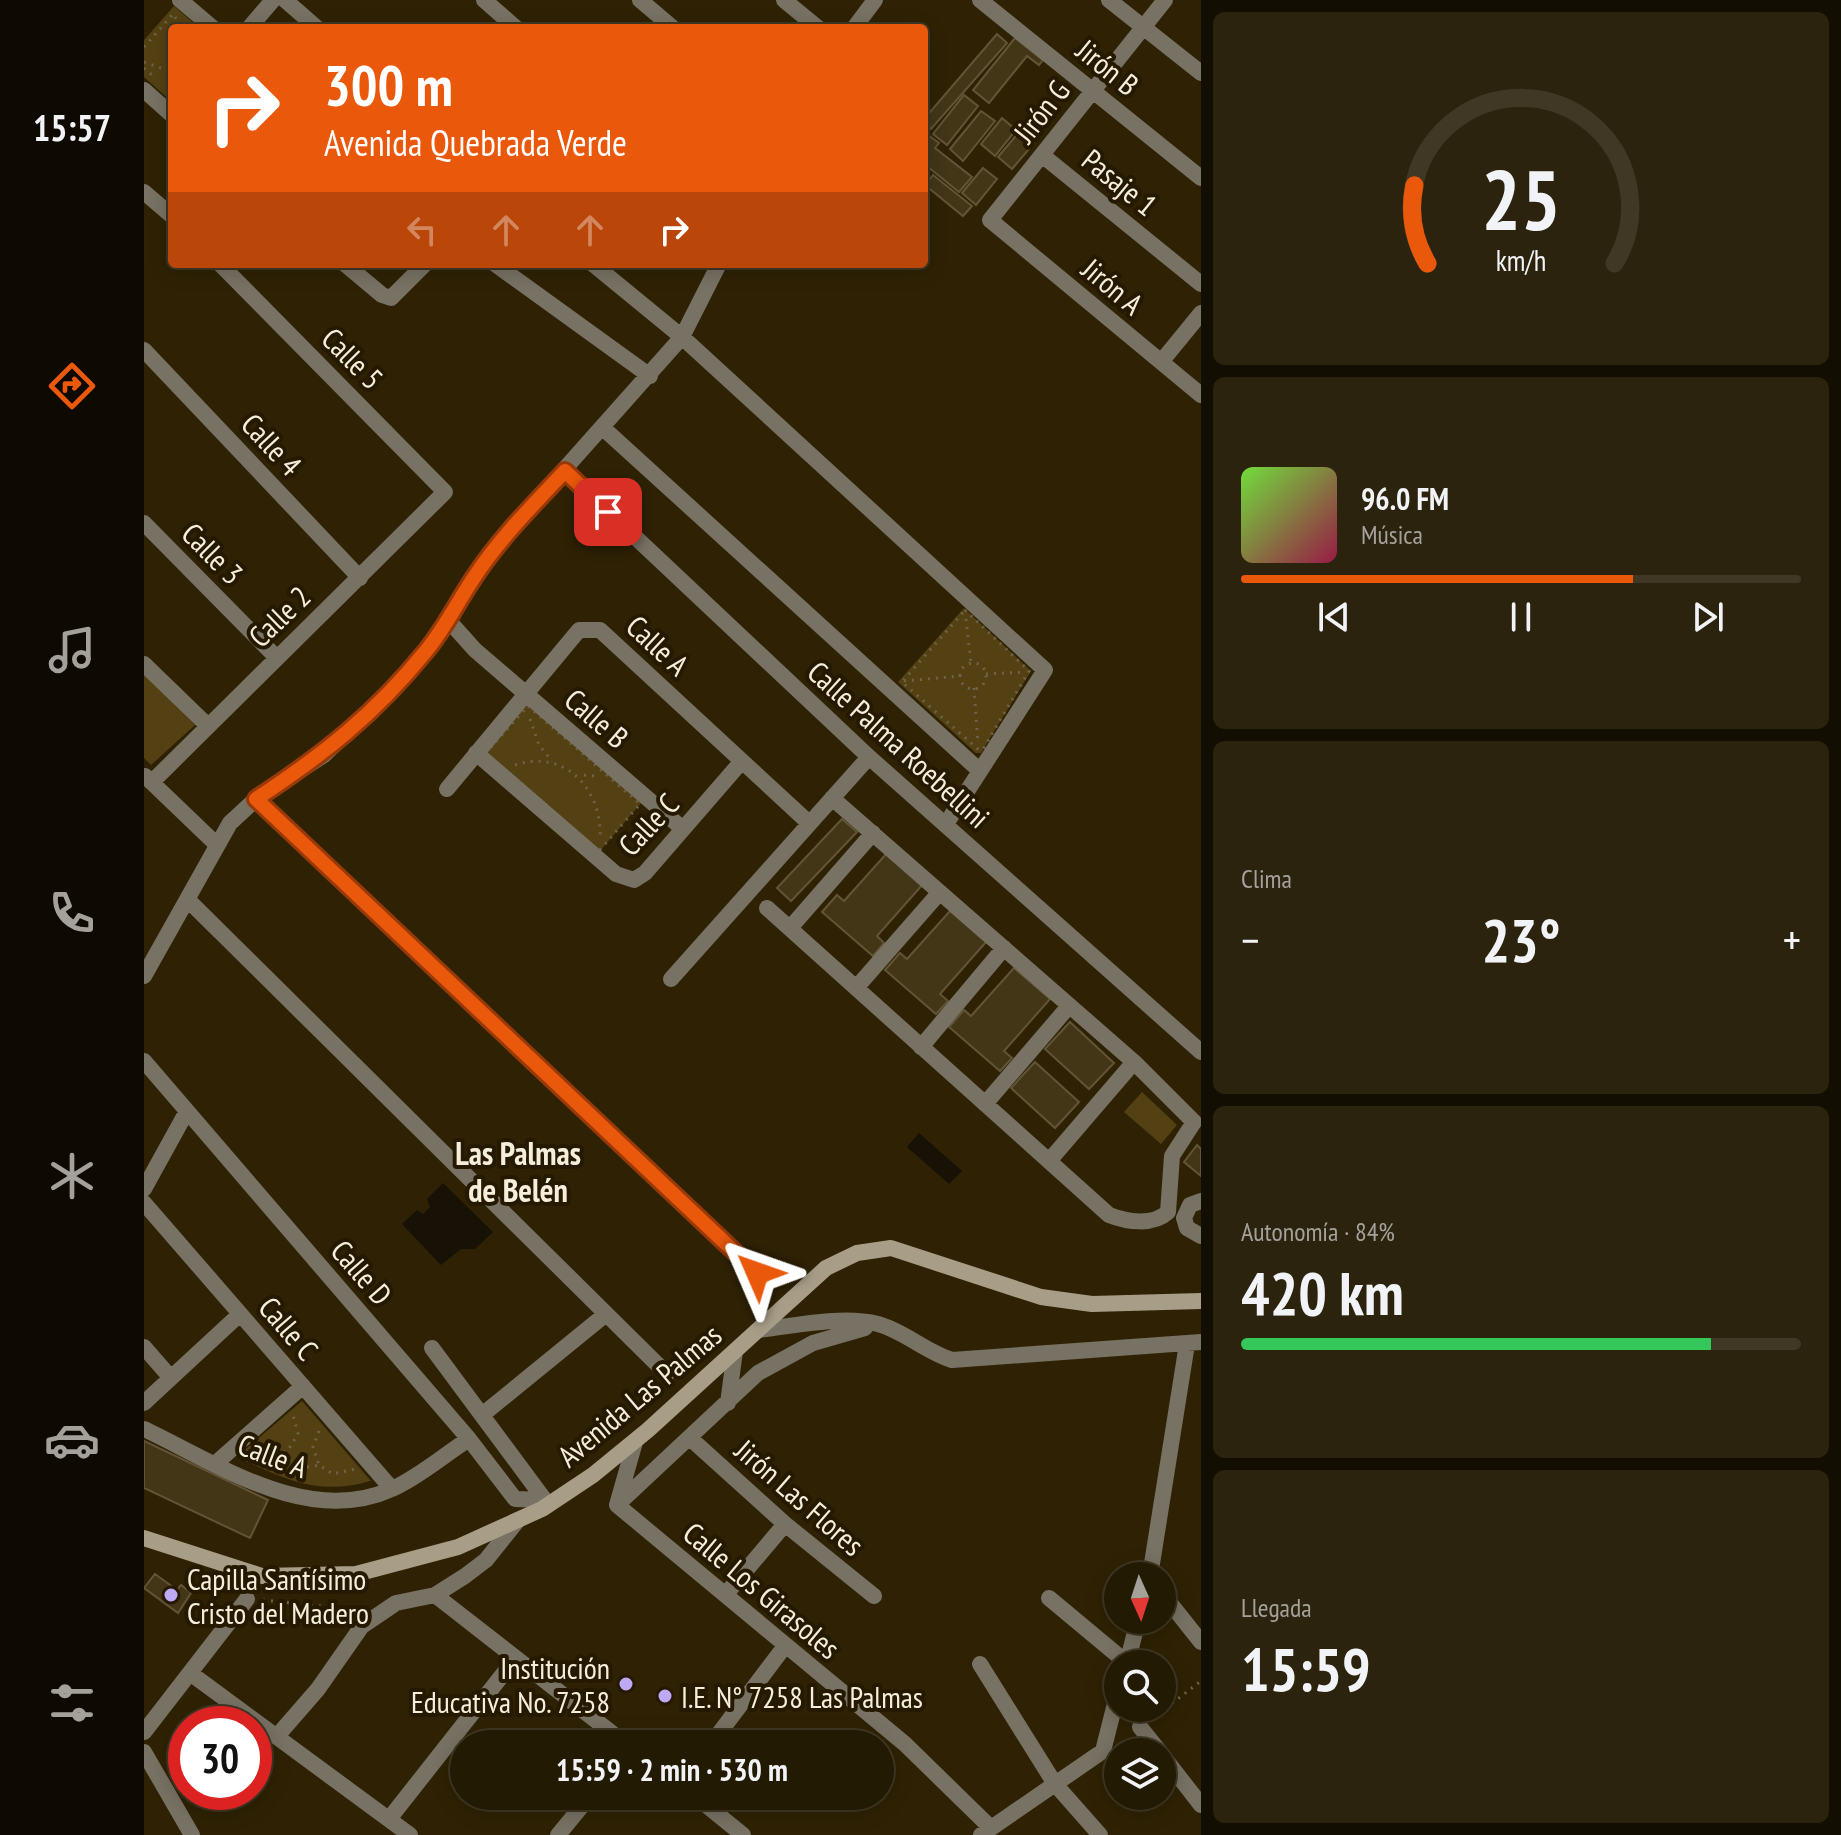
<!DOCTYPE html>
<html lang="es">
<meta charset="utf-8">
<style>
body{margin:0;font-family:"PT Sans Narrow",sans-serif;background:#2b230d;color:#f1f3f6;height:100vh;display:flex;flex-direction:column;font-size:30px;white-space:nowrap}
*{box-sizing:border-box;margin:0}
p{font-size:26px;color:#a3a19a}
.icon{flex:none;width:44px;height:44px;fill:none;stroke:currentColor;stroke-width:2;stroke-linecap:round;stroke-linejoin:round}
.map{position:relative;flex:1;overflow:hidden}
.side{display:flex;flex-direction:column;gap:12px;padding:12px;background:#130e02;width:640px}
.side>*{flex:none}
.guide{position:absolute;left:24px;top:24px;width:760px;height:244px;border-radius:8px;box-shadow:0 4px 20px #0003,0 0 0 2px #403825;background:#ea580c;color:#fff;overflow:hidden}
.needle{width:52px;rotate:177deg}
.fabs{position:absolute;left:960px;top:1562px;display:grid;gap:16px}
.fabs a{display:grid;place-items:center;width:72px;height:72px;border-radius:50%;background:#231a03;box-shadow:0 4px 20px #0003,0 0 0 2px #403825;font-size:40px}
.speed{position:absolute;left:24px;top:1706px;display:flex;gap:16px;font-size:40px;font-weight:700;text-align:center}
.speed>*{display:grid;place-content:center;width:104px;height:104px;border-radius:50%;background:#231a03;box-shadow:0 4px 20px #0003,0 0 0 2px #403825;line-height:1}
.speed .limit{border:12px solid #d22;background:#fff;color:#111}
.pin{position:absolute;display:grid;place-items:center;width:68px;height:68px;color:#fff;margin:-34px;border-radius:16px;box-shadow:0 4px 12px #0006}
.me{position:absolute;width:88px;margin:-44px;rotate:313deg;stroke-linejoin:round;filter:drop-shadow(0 0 6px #0008)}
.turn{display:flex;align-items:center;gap:28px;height:168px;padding:0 24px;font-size:36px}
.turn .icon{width:104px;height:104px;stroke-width:2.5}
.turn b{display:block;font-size:56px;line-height:68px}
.lanes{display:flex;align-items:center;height:76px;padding:0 24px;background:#0003;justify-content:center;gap:40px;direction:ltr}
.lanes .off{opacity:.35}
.big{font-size:60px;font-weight:800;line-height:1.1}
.side .card{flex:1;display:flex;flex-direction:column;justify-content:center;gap:12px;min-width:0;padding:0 28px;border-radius:12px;background:#2b230d}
.side .dial{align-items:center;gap:0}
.dial svg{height:208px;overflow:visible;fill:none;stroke:#403825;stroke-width:7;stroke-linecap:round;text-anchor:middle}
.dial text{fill:#f1f3f6;stroke:none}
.song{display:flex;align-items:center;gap:24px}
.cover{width:96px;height:96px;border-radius:12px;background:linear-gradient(135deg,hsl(100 70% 55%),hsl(340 70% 35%))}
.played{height:8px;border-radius:4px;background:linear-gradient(90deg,#ea580c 70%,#403825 70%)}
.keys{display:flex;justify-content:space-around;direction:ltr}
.heat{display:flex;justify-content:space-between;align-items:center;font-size:44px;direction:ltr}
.charge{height:12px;border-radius:6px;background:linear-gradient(90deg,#34c759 84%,#403825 0)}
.trip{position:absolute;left:306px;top:1730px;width:444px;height:80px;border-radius:40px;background:#231a03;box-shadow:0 4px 20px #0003,0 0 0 2px #403825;font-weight:800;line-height:80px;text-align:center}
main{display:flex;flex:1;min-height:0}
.dock{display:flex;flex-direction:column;width:144px;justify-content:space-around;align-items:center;background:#0e0a01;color:#a3a19a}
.dock .icon{width:56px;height:56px}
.dock .on{color:#ea580c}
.dock b{font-size:36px;color:#f1f3f6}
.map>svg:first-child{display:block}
.green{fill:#544113}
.water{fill:#171106}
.building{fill:#423617;stroke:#625436;stroke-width:2}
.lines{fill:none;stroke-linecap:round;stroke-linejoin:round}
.path{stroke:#6e6348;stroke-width:3;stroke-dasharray:2 6;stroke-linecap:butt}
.street{stroke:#787264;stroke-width:16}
.secondary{stroke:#a89e88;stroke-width:16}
.route-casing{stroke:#983908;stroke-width:20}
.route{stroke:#ea580c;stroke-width:14}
.poi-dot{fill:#bea9f5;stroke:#251900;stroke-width:3}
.labels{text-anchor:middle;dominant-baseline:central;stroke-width:8;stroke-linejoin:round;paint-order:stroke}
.street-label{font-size:30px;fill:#f6eedc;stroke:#251900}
.poi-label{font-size:30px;fill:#f6eedc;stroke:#251900;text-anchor:start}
.neighbourhood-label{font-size:32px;font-weight:bold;fill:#f6eedc;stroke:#251900}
</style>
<main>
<nav class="dock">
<b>15:57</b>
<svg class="icon on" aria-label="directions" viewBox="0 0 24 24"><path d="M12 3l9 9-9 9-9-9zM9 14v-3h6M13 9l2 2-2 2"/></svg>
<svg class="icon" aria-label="music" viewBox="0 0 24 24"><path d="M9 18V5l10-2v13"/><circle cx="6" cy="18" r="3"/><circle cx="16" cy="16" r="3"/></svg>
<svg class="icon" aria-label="phone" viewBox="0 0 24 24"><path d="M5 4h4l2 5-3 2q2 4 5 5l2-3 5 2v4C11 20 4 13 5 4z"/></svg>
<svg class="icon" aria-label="climate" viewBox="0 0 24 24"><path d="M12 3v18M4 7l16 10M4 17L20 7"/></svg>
<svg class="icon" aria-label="car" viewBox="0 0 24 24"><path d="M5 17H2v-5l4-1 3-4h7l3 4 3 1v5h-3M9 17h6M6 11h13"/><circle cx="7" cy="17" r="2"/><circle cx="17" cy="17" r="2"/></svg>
<svg class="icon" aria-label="filters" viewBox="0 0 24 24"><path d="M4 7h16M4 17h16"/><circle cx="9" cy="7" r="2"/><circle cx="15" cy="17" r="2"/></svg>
</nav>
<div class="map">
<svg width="1057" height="1835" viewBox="0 0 1057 1835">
<rect width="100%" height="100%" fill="#2f2204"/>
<!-- green -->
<path class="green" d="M30,6L55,28H28V102L0,77V40Z
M820,608L887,671L837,753H832L754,682Z
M0,673L51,725L7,765L0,758Z
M383,705L497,803L455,852L342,753Z
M998,1092L1033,1125L1017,1144L980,1112Z
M158,1401L227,1481H226C176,1496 141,1480 96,1458V1454Z"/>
<!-- water -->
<path class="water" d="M775,1133L818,1171L805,1184L763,1147Z
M299,1183L349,1232L331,1249H317L297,1265L258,1224L273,1210L279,1214L286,1207L283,1199Z"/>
<!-- building -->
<path class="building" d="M853,34L863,43L787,129L780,119Z
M871,38L899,60L895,65L883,56L845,103L829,90Z
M820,95L834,106L803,145L789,134Z
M837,111L851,121L819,161L806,149Z
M858,118L872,130L851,156L837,144Z
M876,131L890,143L868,169L854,157Z
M784,135L795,143L791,148L828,177L815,192L784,167L780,172V140Z
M839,168L853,179L832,205L818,193Z
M789,175L828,206L819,216L781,185Z
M698,819L713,832L647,901L633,888Z
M743,853L779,884L733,936L740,943L729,956L678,912L693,895L700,901Z
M806,911L842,942L796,994L804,1001L792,1014L741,970L756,953L763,959Z
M870,968L906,999L860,1051L868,1058L856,1071L805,1027L820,1010L827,1016Z
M926,1022L970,1063L945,1089L901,1049Z
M891,1062L935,1102L911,1128L867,1088Z
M1053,1145L1057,1149V1176L1040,1162Z
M0,1441L124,1500L106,1538L0,1488Z
M11,1574L33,1590L37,1585L47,1593L34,1613L0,1588Z"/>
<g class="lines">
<!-- path -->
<path class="path" d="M31,17L37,28
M0,47L29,14
M0,62L28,72
M0,68L10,77
M821,610L885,671L839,749L835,750L758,682Z
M822,619L827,663
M816 676a13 13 0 1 1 26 0a13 13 0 1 1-26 0Z
M842,674L882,672
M760,681L816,676
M830,688L834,744
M384,706L496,804L455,851L342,753Z
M386,719L395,745L408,761
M371,765C422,748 459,791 456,839
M440,775L452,776
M175,1431L169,1447L175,1465L189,1474L211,1469
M109,1449L126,1456L144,1450L154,1434L149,1415
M140,1454L148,1463
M163,1467L175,1465
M119,1600L215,1610
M1009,1718L1057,1681"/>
<!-- street -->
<path class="street" d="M36,0L69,28
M141,0L173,28
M340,0L372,28
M496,0L529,28
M640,0L674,28
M836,0L1057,178
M965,0L1057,73
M1021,0L846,220L1057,395
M105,28L129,0
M710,28L731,0
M0,90L28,115
M898,155L1057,284
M0,192L28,216
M201,264L238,295L247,298L281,264
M351,264L506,376
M449,264L538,337L901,670L802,824
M0,350L216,578
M1017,362L1057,313
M459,428L836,771
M421,471L725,757L1057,1052
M0,523L132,657
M305,621L331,650L539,829
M0,664L63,725
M332,753L472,874L490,880L501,873L598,761
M1,776L72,844
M8,782L301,492L76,264
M303,789L435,630H456L665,823
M112,799L613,1273
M45,901L523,1374
M623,908L965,1215C983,1222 1009,1226 1024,1212L1028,1156L1050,1122L990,1062L688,798
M646,928L729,833
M0,976L86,823L112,799L180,755L253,685L299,630L329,579L361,536L538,337L575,264
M527,979L725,757
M712,988L796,892
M777,1047L860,948
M0,1061L325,1439L371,1499L401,1500
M841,1104L925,1006
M905,1161L990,1062
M0,1189L43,1111
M1057,1201L1046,1205L1040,1218L1043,1228L1057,1236
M0,1203L248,1489
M614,1330C651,1326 697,1315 734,1324C760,1331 782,1352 808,1360L1057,1342
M0,1347L27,1378
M288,1348L403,1503
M0,1403L96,1314
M584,1403L591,1351
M338,1415L462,1314
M0,1429C74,1464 164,1527 248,1489C275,1477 300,1455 325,1439
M547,1439L641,1524L730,1596
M491,1442L473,1505L761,1744L847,1828
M72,1463L159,1386
M473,1505L614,1373L669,1343L721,1328
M1006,1576L1043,1344
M1018,1593L1057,1642
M582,1594L641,1524
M291,1595L482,1744
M905,1598L983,1663
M836,1664L911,1784L956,1835
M983,1664L994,1620
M46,1673L266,1835
M996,1727L1016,1752
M0,1732L103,1599
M134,1735L174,1689L218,1626L252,1603L291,1595L321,1576L342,1560L374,1520
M567,1744L641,1646
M0,1752L48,1835
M1018,1755L1057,1805
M551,1796L599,1835
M245,1819L371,1659
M414,1835L446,1796
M837,1835L959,1751L974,1692"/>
<!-- secondary -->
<path class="secondary" d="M0,1538L118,1576L212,1574L314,1547L398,1509L449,1475L504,1430L682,1268L713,1253L747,1248L897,1297L948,1304L1057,1301"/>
</g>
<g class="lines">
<!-- route casing -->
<g class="route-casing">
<path id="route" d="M464,512L421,471C389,505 355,539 329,579C313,603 301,628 282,651C231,714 179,755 112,799L613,1273"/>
</g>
<!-- route -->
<use href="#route" class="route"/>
</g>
<!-- markers -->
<g class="poi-dot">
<circle cx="27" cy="1595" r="8"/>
<circle cx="482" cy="1684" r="8"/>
<circle cx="521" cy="1696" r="8"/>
</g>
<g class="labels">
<!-- street labels -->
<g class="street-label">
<text transform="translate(964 67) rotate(39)">Jirón B</text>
<text transform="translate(897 111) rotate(-52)">Jirón G</text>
<text transform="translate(976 182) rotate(39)">Pasaje 1</text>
<text transform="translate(969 286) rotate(40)">Jirón A</text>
<text transform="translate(209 358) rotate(45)">Calle 5</text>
<text transform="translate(128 444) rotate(47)">Calle 4</text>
<text transform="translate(69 553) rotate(45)">Calle 3</text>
<text transform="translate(135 616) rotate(-44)">Calle 2</text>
<text transform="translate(514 645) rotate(43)">Calle A</text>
<text transform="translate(453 718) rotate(41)">Calle B</text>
<text transform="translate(755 744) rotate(42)">Calle Palma Roebellini</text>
<text transform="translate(504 824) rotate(-47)">Calle C</text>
<text transform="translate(218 1272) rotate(49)">Calle D</text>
<text transform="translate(145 1328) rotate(49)">Calle C</text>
<text transform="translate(495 1395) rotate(-40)">Avenida Las Palmas</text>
<text transform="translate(129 1455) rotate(21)">Calle A</text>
<text transform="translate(656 1497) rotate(41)">Jirón Las Flores</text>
<text transform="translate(618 1590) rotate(40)">Calle Los Girasoles</text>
</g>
<!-- poi labels -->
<g class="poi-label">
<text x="43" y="1578">Capilla Santísimo<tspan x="43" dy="34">Cristo del Madero</tspan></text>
<text x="466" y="1667" text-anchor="end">Institución<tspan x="466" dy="34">Educativa No. 7258</tspan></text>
<text x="537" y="1696">I.E. N° 7258 Las Palmas</text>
</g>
<!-- neighbourhood labels -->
<g class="neighbourhood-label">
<text x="374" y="1153">Las Palmas<tspan x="374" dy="37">de Belén</tspan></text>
</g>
</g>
</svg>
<div class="fabs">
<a><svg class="needle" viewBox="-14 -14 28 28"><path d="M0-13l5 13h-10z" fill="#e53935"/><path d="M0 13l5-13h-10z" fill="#a3a19a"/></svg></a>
<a><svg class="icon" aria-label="search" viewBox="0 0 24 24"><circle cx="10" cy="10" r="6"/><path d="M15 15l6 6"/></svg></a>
<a><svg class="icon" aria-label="layers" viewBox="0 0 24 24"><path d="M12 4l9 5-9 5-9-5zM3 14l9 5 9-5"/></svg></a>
</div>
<div class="speed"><div class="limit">30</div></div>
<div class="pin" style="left:464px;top:512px;background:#d93025"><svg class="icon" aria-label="arrive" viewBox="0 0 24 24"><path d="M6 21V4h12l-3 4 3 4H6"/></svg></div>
<svg class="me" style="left:613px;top:1273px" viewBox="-20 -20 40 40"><path d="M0-17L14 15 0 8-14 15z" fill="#ea580c" stroke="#fff" stroke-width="4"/></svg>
<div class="trip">15:59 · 2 min · 530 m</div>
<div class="guide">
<div class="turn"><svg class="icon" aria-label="right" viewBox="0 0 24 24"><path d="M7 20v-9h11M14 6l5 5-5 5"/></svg><div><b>300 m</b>Avenida Quebrada Verde</div></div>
<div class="lanes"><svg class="icon off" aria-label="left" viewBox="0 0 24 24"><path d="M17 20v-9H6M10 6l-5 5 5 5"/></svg><svg class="icon off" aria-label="ahead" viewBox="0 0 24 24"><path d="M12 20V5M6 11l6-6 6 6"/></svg><svg class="icon off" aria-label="ahead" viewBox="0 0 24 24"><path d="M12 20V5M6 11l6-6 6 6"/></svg><svg class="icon" aria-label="right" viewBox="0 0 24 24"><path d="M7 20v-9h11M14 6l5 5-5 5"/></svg></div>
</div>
</div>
<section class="side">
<div class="card dial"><svg viewBox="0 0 100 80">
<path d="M14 69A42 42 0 1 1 86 69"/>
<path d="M14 69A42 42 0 0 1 9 39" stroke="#ea580c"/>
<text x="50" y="56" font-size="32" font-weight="700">25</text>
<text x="50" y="72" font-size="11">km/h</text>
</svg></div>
<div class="card">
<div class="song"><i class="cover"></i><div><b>96.0 FM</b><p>Música</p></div></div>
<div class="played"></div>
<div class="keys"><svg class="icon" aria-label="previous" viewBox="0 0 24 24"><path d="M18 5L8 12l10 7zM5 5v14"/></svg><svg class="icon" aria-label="pause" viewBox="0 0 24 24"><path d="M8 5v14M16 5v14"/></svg><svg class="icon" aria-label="next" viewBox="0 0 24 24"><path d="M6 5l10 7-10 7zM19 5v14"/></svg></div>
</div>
<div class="card"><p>Clima</p>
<div class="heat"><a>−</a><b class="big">23°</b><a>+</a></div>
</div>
<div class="card"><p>Autonomía · 84%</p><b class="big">420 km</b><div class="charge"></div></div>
<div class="card"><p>Llegada</p><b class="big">15:59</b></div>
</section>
</main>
